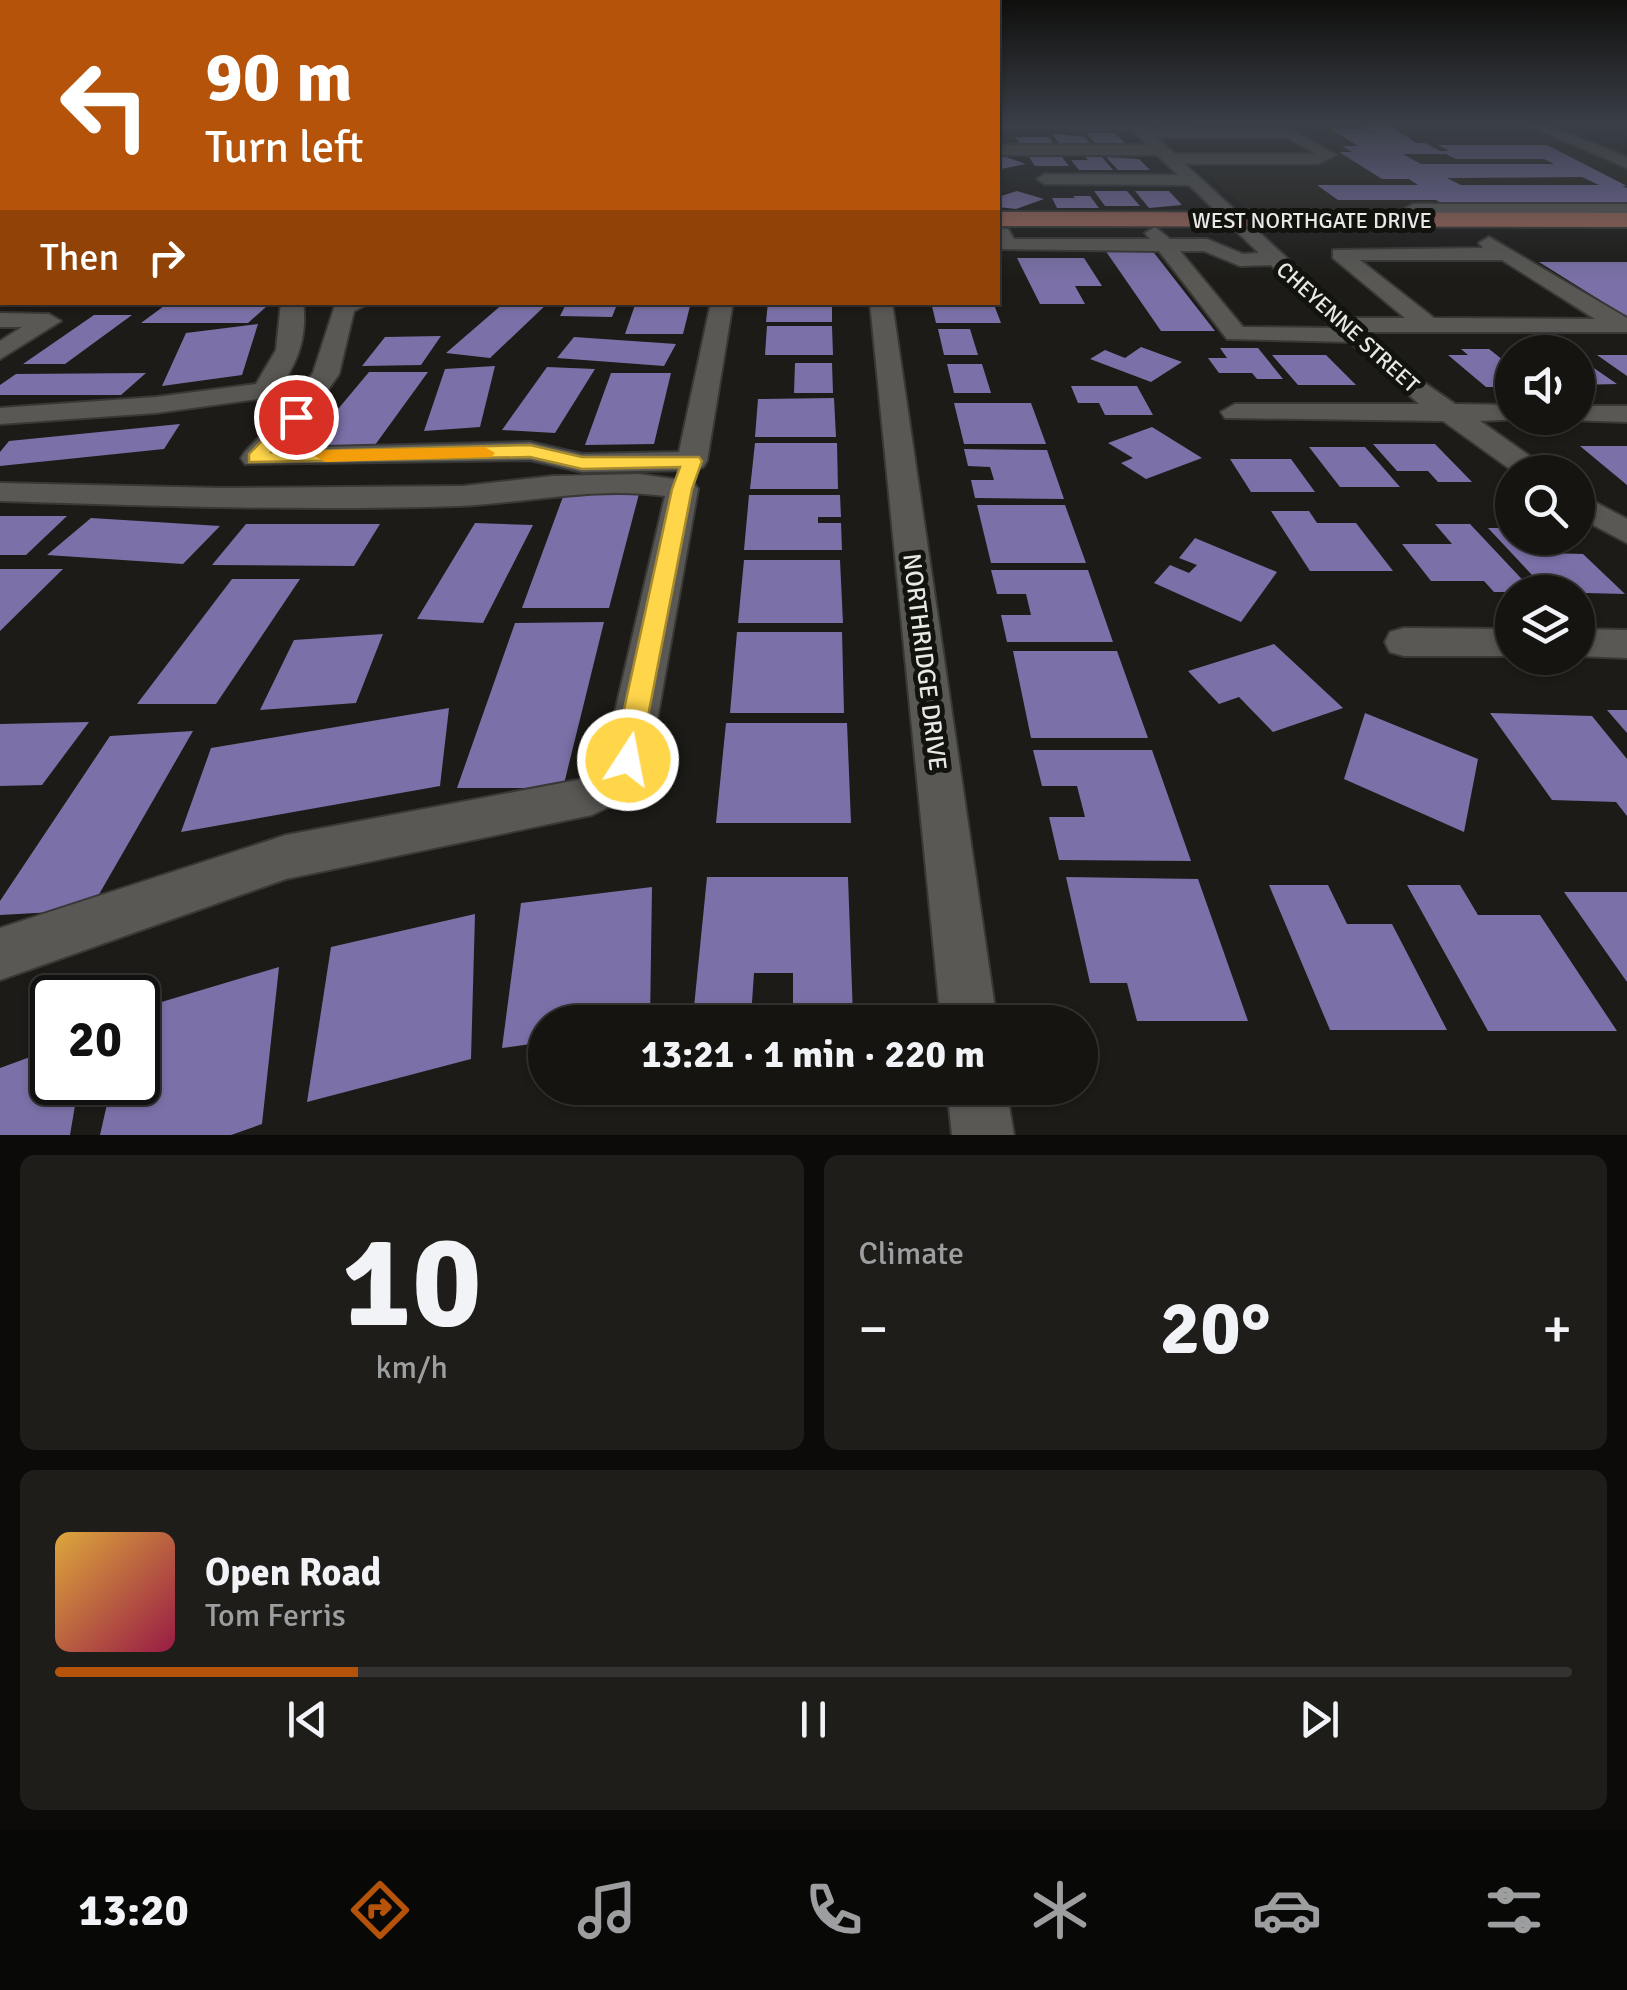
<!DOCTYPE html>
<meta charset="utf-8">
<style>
body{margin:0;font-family:Signika,sans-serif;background:#1e1d1a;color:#f1f3f6;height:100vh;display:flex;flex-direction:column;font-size:38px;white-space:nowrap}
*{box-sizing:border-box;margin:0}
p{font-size:32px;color:#9d9e9f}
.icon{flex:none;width:55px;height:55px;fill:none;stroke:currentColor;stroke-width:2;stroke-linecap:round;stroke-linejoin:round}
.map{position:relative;height:1135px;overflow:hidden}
.panel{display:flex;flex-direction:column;gap:20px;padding:20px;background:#0c0b09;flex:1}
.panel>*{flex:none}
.hud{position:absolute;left:0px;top:0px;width:1000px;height:305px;box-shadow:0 2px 8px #0004,0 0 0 2px #343331;background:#b45309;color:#fff;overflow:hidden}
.fabs{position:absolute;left:1495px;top:335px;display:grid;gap:20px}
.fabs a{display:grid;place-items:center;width:100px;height:100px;border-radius:50%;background:#151411;box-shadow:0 2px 8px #0004,0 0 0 2px #343331;font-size:50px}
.speed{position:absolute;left:30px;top:975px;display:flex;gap:20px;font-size:50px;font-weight:700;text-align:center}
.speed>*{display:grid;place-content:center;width:130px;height:130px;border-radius:50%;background:#151411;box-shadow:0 2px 8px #0004,0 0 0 2px #343331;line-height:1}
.speed .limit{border:5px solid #111;border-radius:15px;background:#fff;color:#111}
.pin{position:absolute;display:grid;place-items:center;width:85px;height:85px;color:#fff;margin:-42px;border:5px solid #fff;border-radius:50%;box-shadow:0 2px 10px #0007}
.me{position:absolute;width:110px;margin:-55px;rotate:11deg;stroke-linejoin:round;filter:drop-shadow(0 0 8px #0008)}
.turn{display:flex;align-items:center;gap:35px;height:210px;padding:0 40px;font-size:45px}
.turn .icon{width:130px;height:130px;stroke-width:2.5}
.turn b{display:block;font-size:70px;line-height:85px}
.then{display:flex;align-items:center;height:95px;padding:0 40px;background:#0003;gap:20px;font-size:38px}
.big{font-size:75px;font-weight:700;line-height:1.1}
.panel .widget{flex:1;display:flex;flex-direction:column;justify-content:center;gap:15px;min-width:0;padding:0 35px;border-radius:15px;background:#1e1d1a}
.panel .dial{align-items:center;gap:0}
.dial b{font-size:130px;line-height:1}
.song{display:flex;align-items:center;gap:30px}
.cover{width:120px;height:120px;border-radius:15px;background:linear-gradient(135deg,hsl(40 70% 55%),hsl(340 70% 35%))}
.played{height:10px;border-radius:5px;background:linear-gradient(90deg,#b45309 20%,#343331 20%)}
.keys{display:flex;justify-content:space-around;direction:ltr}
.heat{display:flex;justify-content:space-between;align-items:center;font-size:55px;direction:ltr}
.panel .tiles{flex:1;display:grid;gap:20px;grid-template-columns:1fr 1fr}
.widget:last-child{grid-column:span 2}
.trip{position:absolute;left:528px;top:1005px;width:570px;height:100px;border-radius:50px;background:#151411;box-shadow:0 2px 8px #0004,0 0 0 2px #343331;font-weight:700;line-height:100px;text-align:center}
.tab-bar{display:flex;height:160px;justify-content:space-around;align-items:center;background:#080807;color:#9d9e9f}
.tab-bar .icon{width:70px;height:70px}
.tab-bar .current{color:#b45309}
.tab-bar b{font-size:45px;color:#f1f3f6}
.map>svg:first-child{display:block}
.built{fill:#232117}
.building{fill:#7b71a8;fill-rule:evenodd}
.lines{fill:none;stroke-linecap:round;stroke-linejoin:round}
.minor-casing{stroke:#383836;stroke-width:4}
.major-casing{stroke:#383836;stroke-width:4}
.minor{fill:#595854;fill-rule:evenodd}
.major{fill:#9b6556;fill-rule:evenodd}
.route{fill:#ffd54a;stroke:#a68a30;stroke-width:2.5}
.slow{fill:#f59e0b}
.labels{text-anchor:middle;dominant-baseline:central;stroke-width:10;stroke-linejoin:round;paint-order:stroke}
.far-street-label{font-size:22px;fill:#e9e8e6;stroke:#12120e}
.street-label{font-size:25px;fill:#e9e8e6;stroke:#12120e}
</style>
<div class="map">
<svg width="1627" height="1135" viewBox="0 0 1627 1135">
<rect width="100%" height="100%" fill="#1c1b17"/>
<!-- built -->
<path class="built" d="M1150,123H1553L1627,153V212H1250Z"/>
<!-- building -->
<path class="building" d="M1357,124H1388L1416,143H1425L1446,154H1403L1421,164H1554L1544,159H1456L1440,151H1449L1438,145H1547L1627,186H1622L1627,188V202L1445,205L1436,200H1338L1317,185H1418L1409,179H1382L1339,152H1352L1342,146H1358L1330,129H1360L1376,134ZM1582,177L1599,185H1461L1447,178Z
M1052,133L1085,137L1091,145H1060Z
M1086,133H1115L1127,145H1097Z
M1015,137H1049L1057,148L1020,144Z
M998,154L1026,164L1001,169L998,168Z
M1029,157H1062L1069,166H1035Z
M1085,157H1102L1113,170H1079L1071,160H1088Z
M1106,157L1139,159L1150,170H1118Z
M1017,191L1044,199L1016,209L998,207V197Z
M1094,191H1127L1140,206H1105Z
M1135,191H1169L1182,205L1149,208Z
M1073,196H1090L1099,208H1057L1052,198H1075Z
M1151,249L1215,331H1161L1105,250Z
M1017,258H1084L1102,286H1075L1085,304H1040Z
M1539,262H1627V317Z
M383,302H487L484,307H378Z
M505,302H549L490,358L446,353Z
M567,302H618L612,317L560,316Z
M636,302H691L683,334H625Z
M768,302H832V322H766Z
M931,302H993L1001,323H936Z
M164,306H267L248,323H141Z
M94,315H132L65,364H23Z
M258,324L242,375L162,386L186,333Z
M767,326H832L833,355H765Z
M938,329H970L978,355H944Z
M441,336L421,365L362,366L385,337Z
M574,337L676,344L664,366L557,358Z
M1141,347L1182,362L1151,382L1090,359L1105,350L1125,358Z
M1220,348H1258L1283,379H1257L1252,373H1219L1208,358H1227Z
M1461,349H1489L1512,367V387H1486L1448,355H1468Z
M1272,355H1326L1356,385H1298Z
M1597,355H1627V376Z
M1578,357L1617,384L1578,385Z
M795,363H832L833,393H794Z
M947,364H982L991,393H954Z
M495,366L480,427L424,431L445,369Z
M547,367L595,369L555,433L502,430Z
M369,372H428L375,445H308Z
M146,373L121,395H0V385L16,374Z
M611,373H671L654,444L585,445Z
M1071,386H1137L1153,415H1105L1099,403H1078Z
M834,398L836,437H755L758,399Z
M954,403H1031L1046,444H964Z
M180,424L164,449L0,466V452L9,441Z
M1152,427L1202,458L1146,479L1121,463L1133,458L1108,443Z
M755,443H837L838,489H750Z
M1373,444H1435L1472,482H1438L1428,471H1397Z
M1580,446H1627V485Z
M1309,447H1365L1400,487H1340Z
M964,449L1047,450L1064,499L975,498L971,480H994L990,467L968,466Z
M1230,459H1291L1315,492H1251Z
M564,494H639L609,608H522Z
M749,495H840L841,517H818V523H841L842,550H744Z
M977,505H1065L1086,563H991Z
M1271,511H1309L1317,523H1356L1393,571H1310Z
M0,516H67L26,555H0Z
M91,518L220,526L183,564L47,555Z
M475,523L533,525L483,623L417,619Z
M246,524H380L354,566L212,565Z
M1435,524H1470L1534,592H1494L1484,581H1431L1402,544H1452Z
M1488,528H1512V538H1531L1547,553L1583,554L1625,594L1548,592Z
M1195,538L1277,572L1241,622L1154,583L1170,565L1189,573L1197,565L1179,558Z
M744,560H840L843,623H738Z
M0,569H63L0,631Z
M991,570H1088L1113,642H1007L1001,615H1031L1026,594H997Z
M232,579H300L216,704H137Z
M604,622L563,788H457L515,623Z
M737,632H842L844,713H730Z
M383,634L356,703L260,710L294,640Z
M1274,644L1343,708L1273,732L1239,697L1219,704L1188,671Z
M1013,651H1117L1148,738H1031Z
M449,708L440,786L181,832L211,748Z
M1607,710H1627V733Z
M1365,713L1478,759L1464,832L1344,779Z
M1490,713L1592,716L1627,759V816L1616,802L1552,800Z
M89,722L42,785L0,786V724Z
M726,723H847L851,823H716Z
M193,731L90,910L0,915V901L110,736Z
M1033,750H1152L1191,861L1059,860L1049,817H1085L1077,786H1042Z
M707,877H848L853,1017H793V973H754L751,1017H693Z
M1066,877L1198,879L1248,1021H1137L1127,983H1090Z
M1269,885H1328L1347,924H1392L1447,1030H1330Z
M1407,885H1460L1478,915H1540L1617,1031H1488Z
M652,887L650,1022H545V1042L502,1048L521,903Z
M1564,892H1627V982Z
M475,914L471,1059L307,1102L331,947Z
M279,967L262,1124L231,1135H100L112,1082H138V1009Z
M52,1049V1082H79L70,1135H0V1068Z"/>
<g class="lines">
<!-- minor casing -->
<g class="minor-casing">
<path id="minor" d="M1002,123H1141L1146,128L1290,129L1337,155L1318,164H1185L1352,318H1405L1333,258V250L1483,248L1479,243L1489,237L1627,318V332H1367L1416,377L1455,404L1512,405V418L1522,419L1480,421L1544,466L1548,472H1514L1443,421L1225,418L1221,412L1235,404H1419L1350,342L1227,339L1159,251L1000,249L998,228L1008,229L1014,239H1150L1145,233L1155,227L1170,239H1207L1243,254L1259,253L1189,185L1045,184L1037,179L1045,174L1178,175L1157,155H998V145H1148L1132,130L1008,129L1003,128ZM1156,137H1287L1316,154H1175ZM1180,251H1204L1240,266L1271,265L1333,328L1243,327ZM1360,260H1502L1595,319L1434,318Z
M1523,123H1541L1627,157V168Z
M2,150V160L0,161V151Z
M0,190H2V200H0Z
M1413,204H1627V216L1423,215L1422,224L1415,226L1406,220L1404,209Z
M281,302H303C308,340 296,367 273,397L156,413L0,424V408L156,397L256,384L276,350Z
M336,302H371L354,311L339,374L305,423L281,448L530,442L582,454L679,452L711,302H733L707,461L703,467L692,470L582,472L530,460L245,464L241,458L245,452L285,411L313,373Z
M870,302H892L997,1022H941Z
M0,313L49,314L61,321L0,359V341L22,327H0Z
M1578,406H1627V422L1568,420L1578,418Z
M639,474L693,482L698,489L650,760L635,794L592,815L286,879L0,980V928L286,835L583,779L602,768L665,496C595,486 528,503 459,506C306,511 153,506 0,501V483L221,488L463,486L553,476Z
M1578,493L1627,519V543L1578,517Z
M1404,628L1512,629V656H1404L1390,652L1385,642L1390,632Z
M1578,629L1627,630V658L1578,656Z
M947,1088H1006L1014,1135H952Z"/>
</g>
<!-- major casing -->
<g class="major-casing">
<path id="major" d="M998,212L1627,213V227L998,226Z
M0,224H2V238H0Z"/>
</g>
<!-- minor -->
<use href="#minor" class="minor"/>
<!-- major -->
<use href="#major" class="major"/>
</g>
<!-- sky -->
<linearGradient id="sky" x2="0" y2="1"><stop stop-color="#0f0f0d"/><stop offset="0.44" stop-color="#3a3f47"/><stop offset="1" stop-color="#3a3f47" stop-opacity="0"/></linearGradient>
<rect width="1627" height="281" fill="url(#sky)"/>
<!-- route -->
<path class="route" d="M296,411L305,417L272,452L530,445L582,457H699L702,461L692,489L638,768L628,772L617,768L613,760L672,489L680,467L582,469L530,457L249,462V454L289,413Z"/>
<!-- slow -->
<path class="slow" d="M485,447L495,453L492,457L325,462L315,456L325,450Z"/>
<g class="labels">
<!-- far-street labels -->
<g class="far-street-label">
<text x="1312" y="220">WEST NORTHGATE DRIVE</text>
<text transform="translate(1348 327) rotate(42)">CHEYENNE STREET</text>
</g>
<!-- street labels -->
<g class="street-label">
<text transform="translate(925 662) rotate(83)">NORTHRIDGE DRIVE</text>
</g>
</g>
</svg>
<div class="fabs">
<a><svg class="icon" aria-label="sound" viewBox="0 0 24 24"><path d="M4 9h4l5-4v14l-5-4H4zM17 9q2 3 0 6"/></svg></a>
<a><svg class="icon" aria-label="search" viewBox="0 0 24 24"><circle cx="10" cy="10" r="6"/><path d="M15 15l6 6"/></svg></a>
<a><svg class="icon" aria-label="layers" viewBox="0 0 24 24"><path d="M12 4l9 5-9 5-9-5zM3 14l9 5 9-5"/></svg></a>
</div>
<div class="speed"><div class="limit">20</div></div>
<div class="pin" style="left:296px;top:417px;background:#d93025"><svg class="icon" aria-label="arrive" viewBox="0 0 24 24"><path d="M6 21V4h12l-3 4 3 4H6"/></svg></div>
<svg class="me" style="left:628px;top:760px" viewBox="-20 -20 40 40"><circle r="17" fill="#ffd54a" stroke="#fff" stroke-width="3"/><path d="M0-11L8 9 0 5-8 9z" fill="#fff"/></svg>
<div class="trip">13:21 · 1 min · 220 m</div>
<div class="hud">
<div class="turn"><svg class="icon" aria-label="left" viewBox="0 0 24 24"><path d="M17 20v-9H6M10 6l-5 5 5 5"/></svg><div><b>90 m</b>Turn left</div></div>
<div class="then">Then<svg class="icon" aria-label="right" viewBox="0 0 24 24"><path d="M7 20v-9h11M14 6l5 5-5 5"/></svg></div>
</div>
</div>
<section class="panel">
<div class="tiles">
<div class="widget dial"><b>10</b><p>km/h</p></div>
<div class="widget"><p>Climate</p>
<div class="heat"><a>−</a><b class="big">20°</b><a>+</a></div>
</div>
<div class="widget">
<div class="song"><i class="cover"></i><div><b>Open Road</b><p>Tom Ferris</p></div></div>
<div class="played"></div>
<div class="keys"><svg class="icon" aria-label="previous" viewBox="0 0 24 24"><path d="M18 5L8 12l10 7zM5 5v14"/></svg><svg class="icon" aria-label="pause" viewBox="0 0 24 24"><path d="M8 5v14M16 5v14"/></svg><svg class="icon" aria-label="next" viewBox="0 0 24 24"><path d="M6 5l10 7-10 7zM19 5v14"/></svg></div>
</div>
</div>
</section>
<nav class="tab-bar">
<b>13:20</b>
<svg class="icon current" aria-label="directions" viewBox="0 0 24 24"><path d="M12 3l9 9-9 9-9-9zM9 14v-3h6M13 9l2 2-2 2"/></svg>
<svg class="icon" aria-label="music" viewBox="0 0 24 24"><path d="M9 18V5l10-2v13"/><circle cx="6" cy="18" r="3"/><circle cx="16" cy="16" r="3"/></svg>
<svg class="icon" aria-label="phone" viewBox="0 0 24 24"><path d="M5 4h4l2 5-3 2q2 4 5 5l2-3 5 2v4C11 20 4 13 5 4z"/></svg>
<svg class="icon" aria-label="climate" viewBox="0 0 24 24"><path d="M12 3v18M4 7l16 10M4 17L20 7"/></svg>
<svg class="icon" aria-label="car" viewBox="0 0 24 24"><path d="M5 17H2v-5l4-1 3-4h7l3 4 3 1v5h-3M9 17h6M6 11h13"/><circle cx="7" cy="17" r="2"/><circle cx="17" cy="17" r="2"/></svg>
<svg class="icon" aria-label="filters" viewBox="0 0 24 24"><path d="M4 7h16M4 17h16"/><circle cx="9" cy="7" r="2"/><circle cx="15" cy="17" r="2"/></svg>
</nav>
